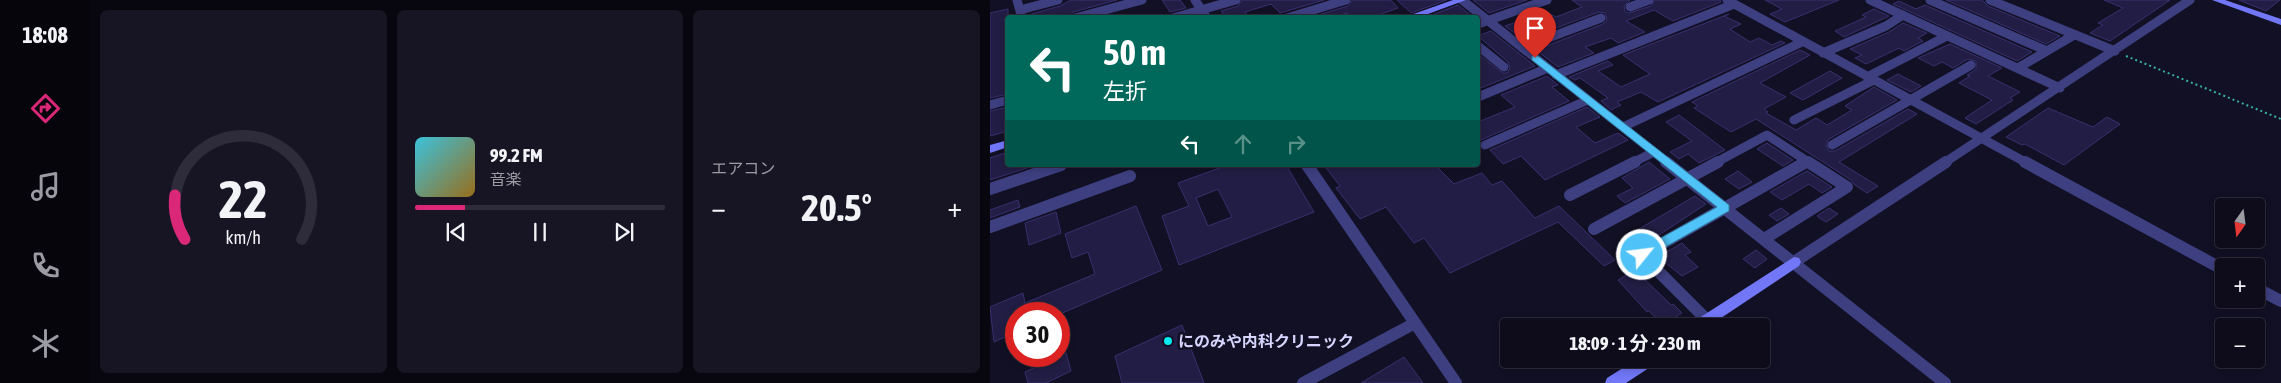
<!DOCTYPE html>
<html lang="ja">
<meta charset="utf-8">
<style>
body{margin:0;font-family:"Asap Condensed","Noto Sans JP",sans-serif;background:#171524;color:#f1f3f6;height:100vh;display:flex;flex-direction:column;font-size:19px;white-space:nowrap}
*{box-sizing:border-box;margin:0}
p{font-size:16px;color:#9b9ba3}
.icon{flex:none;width:28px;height:28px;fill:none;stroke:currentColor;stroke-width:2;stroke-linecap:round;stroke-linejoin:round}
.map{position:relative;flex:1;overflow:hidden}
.panel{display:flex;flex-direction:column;gap:10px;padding:10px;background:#08070f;width:900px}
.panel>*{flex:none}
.hud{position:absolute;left:15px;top:15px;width:475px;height:152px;border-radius:5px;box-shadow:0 2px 8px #0003,0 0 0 1px #2e2c3a;background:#00695c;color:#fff;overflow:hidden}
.needle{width:32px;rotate:194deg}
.buttons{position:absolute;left:1225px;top:198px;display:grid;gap:10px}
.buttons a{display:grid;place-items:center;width:50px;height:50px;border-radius:5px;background:#0e0c1b;box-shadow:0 2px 8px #0003,0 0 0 1px #2e2c3a;font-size:25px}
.speed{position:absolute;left:15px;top:302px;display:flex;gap:10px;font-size:25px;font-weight:700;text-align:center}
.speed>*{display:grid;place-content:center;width:65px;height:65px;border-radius:50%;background:#0e0c1b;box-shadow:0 2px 8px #0003,0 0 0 1px #2e2c3a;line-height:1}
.speed .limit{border:8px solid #d22;background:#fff;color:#111}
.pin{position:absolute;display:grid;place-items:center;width:42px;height:42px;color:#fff;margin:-51px -21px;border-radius:50% 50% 50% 0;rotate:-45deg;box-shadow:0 0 5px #0007}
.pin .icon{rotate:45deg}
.me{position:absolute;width:55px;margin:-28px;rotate:61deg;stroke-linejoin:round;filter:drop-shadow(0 0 4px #0008)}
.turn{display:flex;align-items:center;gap:18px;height:105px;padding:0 15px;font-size:22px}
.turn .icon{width:65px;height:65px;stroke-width:2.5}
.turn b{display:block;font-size:35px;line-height:42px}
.lanes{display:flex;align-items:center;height:48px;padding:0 15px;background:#0003;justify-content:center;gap:25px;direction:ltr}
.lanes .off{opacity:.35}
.big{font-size:38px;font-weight:700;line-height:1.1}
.panel .tile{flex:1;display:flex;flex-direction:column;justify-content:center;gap:8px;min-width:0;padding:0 18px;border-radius:8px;background:#171524}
.panel .dial{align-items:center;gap:0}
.dial svg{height:130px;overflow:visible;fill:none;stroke:#2e2c3a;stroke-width:7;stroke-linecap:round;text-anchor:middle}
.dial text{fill:#f1f3f6;stroke:none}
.song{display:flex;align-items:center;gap:15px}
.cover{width:60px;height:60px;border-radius:8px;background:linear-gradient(135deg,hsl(190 70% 55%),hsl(40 70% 35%))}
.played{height:5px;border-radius:2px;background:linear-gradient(90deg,#db2777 20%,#2e2c3a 20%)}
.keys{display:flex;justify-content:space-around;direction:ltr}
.heat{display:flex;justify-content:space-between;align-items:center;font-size:28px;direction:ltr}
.panel .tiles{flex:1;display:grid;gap:10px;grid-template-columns:repeat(3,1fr)}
.trip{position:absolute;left:510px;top:318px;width:270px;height:50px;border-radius:5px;background:#0e0c1b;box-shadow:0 2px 8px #0003,0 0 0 1px #2e2c3a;font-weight:700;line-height:50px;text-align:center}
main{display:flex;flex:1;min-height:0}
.dock{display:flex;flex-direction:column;width:90px;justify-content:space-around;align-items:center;background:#06050b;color:#9b9ba3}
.dock .icon{width:35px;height:35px}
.dock .active{color:#db2777}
.dock b{font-size:22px;color:#f1f3f6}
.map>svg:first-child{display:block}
.building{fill:#221d44;stroke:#38306f;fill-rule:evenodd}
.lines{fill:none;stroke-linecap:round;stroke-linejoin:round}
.path{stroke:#36b0a0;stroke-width:2;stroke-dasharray:2 3;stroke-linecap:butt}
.street-far1{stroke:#3d3f80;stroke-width:9}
.street{stroke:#3d3f80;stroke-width:12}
.secondary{fill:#7177f7;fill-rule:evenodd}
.route{fill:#4fc3f7;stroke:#337fa1}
.poi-dot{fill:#0de9f1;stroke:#121024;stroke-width:2}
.labels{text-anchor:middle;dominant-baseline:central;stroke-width:5;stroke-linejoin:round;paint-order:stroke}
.near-poi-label{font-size:16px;font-weight:bold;fill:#d7d5fd;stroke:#121024;text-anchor:start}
</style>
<main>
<nav class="dock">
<b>18:08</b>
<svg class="icon active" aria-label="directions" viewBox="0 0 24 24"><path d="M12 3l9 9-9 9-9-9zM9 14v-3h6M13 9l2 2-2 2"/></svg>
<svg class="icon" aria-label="music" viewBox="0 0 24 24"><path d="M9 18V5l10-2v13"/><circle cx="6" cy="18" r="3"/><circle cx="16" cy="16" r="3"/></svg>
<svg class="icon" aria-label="phone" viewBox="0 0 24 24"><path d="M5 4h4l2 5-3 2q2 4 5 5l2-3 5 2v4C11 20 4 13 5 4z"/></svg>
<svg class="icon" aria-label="climate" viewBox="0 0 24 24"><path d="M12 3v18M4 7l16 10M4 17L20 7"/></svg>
</nav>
<section class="panel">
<div class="tiles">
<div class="tile dial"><svg viewBox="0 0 100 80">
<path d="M14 69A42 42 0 1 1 86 69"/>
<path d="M14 69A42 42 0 0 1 8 42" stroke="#db2777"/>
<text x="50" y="56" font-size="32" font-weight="700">22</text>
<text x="50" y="72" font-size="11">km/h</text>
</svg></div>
<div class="tile">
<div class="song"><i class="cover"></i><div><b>99.2 FM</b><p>音楽</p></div></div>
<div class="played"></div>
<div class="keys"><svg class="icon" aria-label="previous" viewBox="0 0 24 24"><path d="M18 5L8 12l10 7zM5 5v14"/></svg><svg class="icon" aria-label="pause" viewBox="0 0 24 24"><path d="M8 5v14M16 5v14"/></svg><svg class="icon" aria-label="next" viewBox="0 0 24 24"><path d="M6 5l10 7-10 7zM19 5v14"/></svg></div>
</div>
<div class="tile"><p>エアコン</p>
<div class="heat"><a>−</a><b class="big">20.5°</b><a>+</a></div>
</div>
</div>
</section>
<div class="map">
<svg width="1291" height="383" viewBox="0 0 1291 383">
<rect width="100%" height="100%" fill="#121024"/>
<!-- building -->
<path class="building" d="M81,0H127L83,12L79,18H38V15L70,6Z
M172,0H190L196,8L180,12Z
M252,0H334L290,13L281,4L255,12L260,18H236L231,11L248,6Z
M362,0H401L408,8L380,18H362L357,13L341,18L328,15L358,6Z
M407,0H457L421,13Z
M483,0H537L499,13Z
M582,0H640L634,6L635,12L639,13L661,6L665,0H730L731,2L683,21L664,10L636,21L655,32L628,43L621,38L595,47L604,53L568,67L546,50L613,24L617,20L615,13L609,12L534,40L515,26L538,18H527L551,9L566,17L592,7Z
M775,0H849L795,22L780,14L792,9Z
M956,0H992L998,6L1070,36L1056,44Z
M1114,0H1180L1120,41L1100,33L1113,25L1108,23L1133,8Z
M1249,0H1290L1276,11Z
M909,1L926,9L935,5L1042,52L1027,61L903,4Z
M468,5L484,18H434Z
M18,9V94L0,98V13Z
M884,9L899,16L854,37L845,31L876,17L872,15Z
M739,14L734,16L751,24L740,29L760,42L769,38L782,45L791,41L795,43L668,102L651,92L627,102L631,105L621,110L611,101L618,98L590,78L585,80L579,77L618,61L623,65L608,71L631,87L660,74L633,55Z
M913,23L937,33L928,38L933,41L914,51L909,48L876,64L865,58L872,55L860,49L899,32Z
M501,31L545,66L491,88L488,85V54L513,73H517L520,68L518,62L488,36Z
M960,44L1012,68L998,76L1030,92L1020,98L1023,100L986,124L975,118L1002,100L969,83L980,76L977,75L986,69V61L978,59L963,68L952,62L944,66L928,58Z
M810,50L820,55L770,83L796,97L774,109L778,112L776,113L806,130L826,118L837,125L862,110L855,106L884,87L907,100L839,139L836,145L839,151H845L918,109L927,114L849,162L888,186L877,193L865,185L861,180L766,119L741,132L704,108L708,106L702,102Z
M840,71L852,78L813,100L800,93Z
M908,74L931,86L921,92L897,80Z
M557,76L568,85L562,87L579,101L491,140L488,137V122L525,107L511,95Z
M18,107V131L0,136V111Z
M597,107L610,117L586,127L605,143L628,133L638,140L555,180L531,156L513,164L500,150Z
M1058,108L1103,127L1117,117L1130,124L1074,165L1035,144L1032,145L1016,137Z
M689,115L735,150L709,163L698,154L689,159L680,152L702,141L676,122Z
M777,143L803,160L793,166L767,149Z
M15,153L17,165H46L0,180V158Z
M659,162L680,179L635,203L627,196L643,188L632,178Z
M238,165H296L324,212L189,265L172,216L199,206L188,183ZM228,189L242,217L218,226L206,198Z
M334,165H445L464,184L492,173L502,185L512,181L545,218L569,206L625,260L614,266L568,222L460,273L434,238L424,243L396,207L370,219L346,188L350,186Z
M748,171L762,182L749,189L735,179Z
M817,171L842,187L832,193L819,184L792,200L780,192Z
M705,196L716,204L672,233L643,249L632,239Z
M28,200L30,207L0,218V210Z
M146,206L172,270L70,314H26V332L4,342L0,307L33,293L35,303L105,274L98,252L82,258L75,234Z
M791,208L799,214L787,221L779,215Z
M839,208L848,214L836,222L827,216Z
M66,212L71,233L39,245L35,223Z
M692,243L701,252L695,255L708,267L692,276L668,257Z
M766,250L777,259L765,268L753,259Z
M645,270L681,305L683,304L692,313L673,325L659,311L657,312L628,280Z
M192,325L214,383H132L125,356Z
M76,353L81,371L56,383H38L35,372Z
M414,357L433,383H371Z"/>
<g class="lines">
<!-- path -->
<path class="path" d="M1136,56L1291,119"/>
<!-- street-far1 -->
<path class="street-far1" d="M27,0L32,18
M205,0L217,18
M472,0L678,163
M737,0L1037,163
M880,0L1070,88
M940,0L1057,51
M1000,0L1125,51
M640,7L659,0
M30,10L68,0
M85,18L152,0
M183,18L246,0
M297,18L356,0
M488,24L557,0
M488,46L514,67
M532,48L611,18
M833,53L896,26L913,15
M1028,68L1084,35
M566,75L744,4
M877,77L957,36
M488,97L558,68
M0,105L18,100
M804,120L884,80
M633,127L812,42
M495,145L598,100
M842,145L981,65
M642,163L664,152
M725,163L777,135L820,163
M813,163L817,161
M954,163L1200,0"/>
<!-- street -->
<path class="street" d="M676,162L955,383
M1035,162L1234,270
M317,165L466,383
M0,189L71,165
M580,195L645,162
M0,227L140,176
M604,229L728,162
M774,239L857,187L818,162
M804,262L956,162
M1266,288L1291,301
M717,320L652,255L816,162
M313,383L425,323"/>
<!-- secondary -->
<path class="secondary" d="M463,0H476L427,18H412Z
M1222,0H1235L1291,19V25Z
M18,140V147L0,153V145Z
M804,257L809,258L811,262L809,266L719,326H701L703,322Z
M647,359H667L665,364L636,383H615L617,378Z"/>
</g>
<!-- route -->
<path class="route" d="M542,56H548L739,205V211L656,258H647L646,255L647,251L727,207L542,60Z"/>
<!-- markers -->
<circle class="poi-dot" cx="178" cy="341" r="5"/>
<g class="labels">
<!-- near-poi labels -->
<g class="near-poi-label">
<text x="188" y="341">にのみや内科クリニック</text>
</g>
</g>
</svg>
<div class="buttons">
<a><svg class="needle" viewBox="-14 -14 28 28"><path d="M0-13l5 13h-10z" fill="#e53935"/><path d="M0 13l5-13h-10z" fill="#9b9ba3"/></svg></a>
<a>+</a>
<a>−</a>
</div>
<div class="speed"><div class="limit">30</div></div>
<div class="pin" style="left:545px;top:58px;background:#d93025"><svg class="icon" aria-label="arrive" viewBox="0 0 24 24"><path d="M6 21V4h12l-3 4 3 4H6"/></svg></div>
<svg class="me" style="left:652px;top:255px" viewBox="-20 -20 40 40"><circle r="17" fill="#4fc3f7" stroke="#fff" stroke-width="3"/><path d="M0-11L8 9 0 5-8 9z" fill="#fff"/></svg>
<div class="trip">18:09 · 1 分 · 230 m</div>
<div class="hud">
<div class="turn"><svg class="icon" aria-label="left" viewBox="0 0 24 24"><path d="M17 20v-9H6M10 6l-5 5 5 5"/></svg><div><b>50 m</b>左折</div></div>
<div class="lanes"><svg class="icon" aria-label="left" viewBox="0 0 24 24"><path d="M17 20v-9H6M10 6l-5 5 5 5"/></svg><svg class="icon off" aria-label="ahead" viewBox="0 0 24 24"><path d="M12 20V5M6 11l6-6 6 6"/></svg><svg class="icon off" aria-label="right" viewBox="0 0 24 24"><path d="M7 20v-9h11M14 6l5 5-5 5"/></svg></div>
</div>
</div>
</main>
